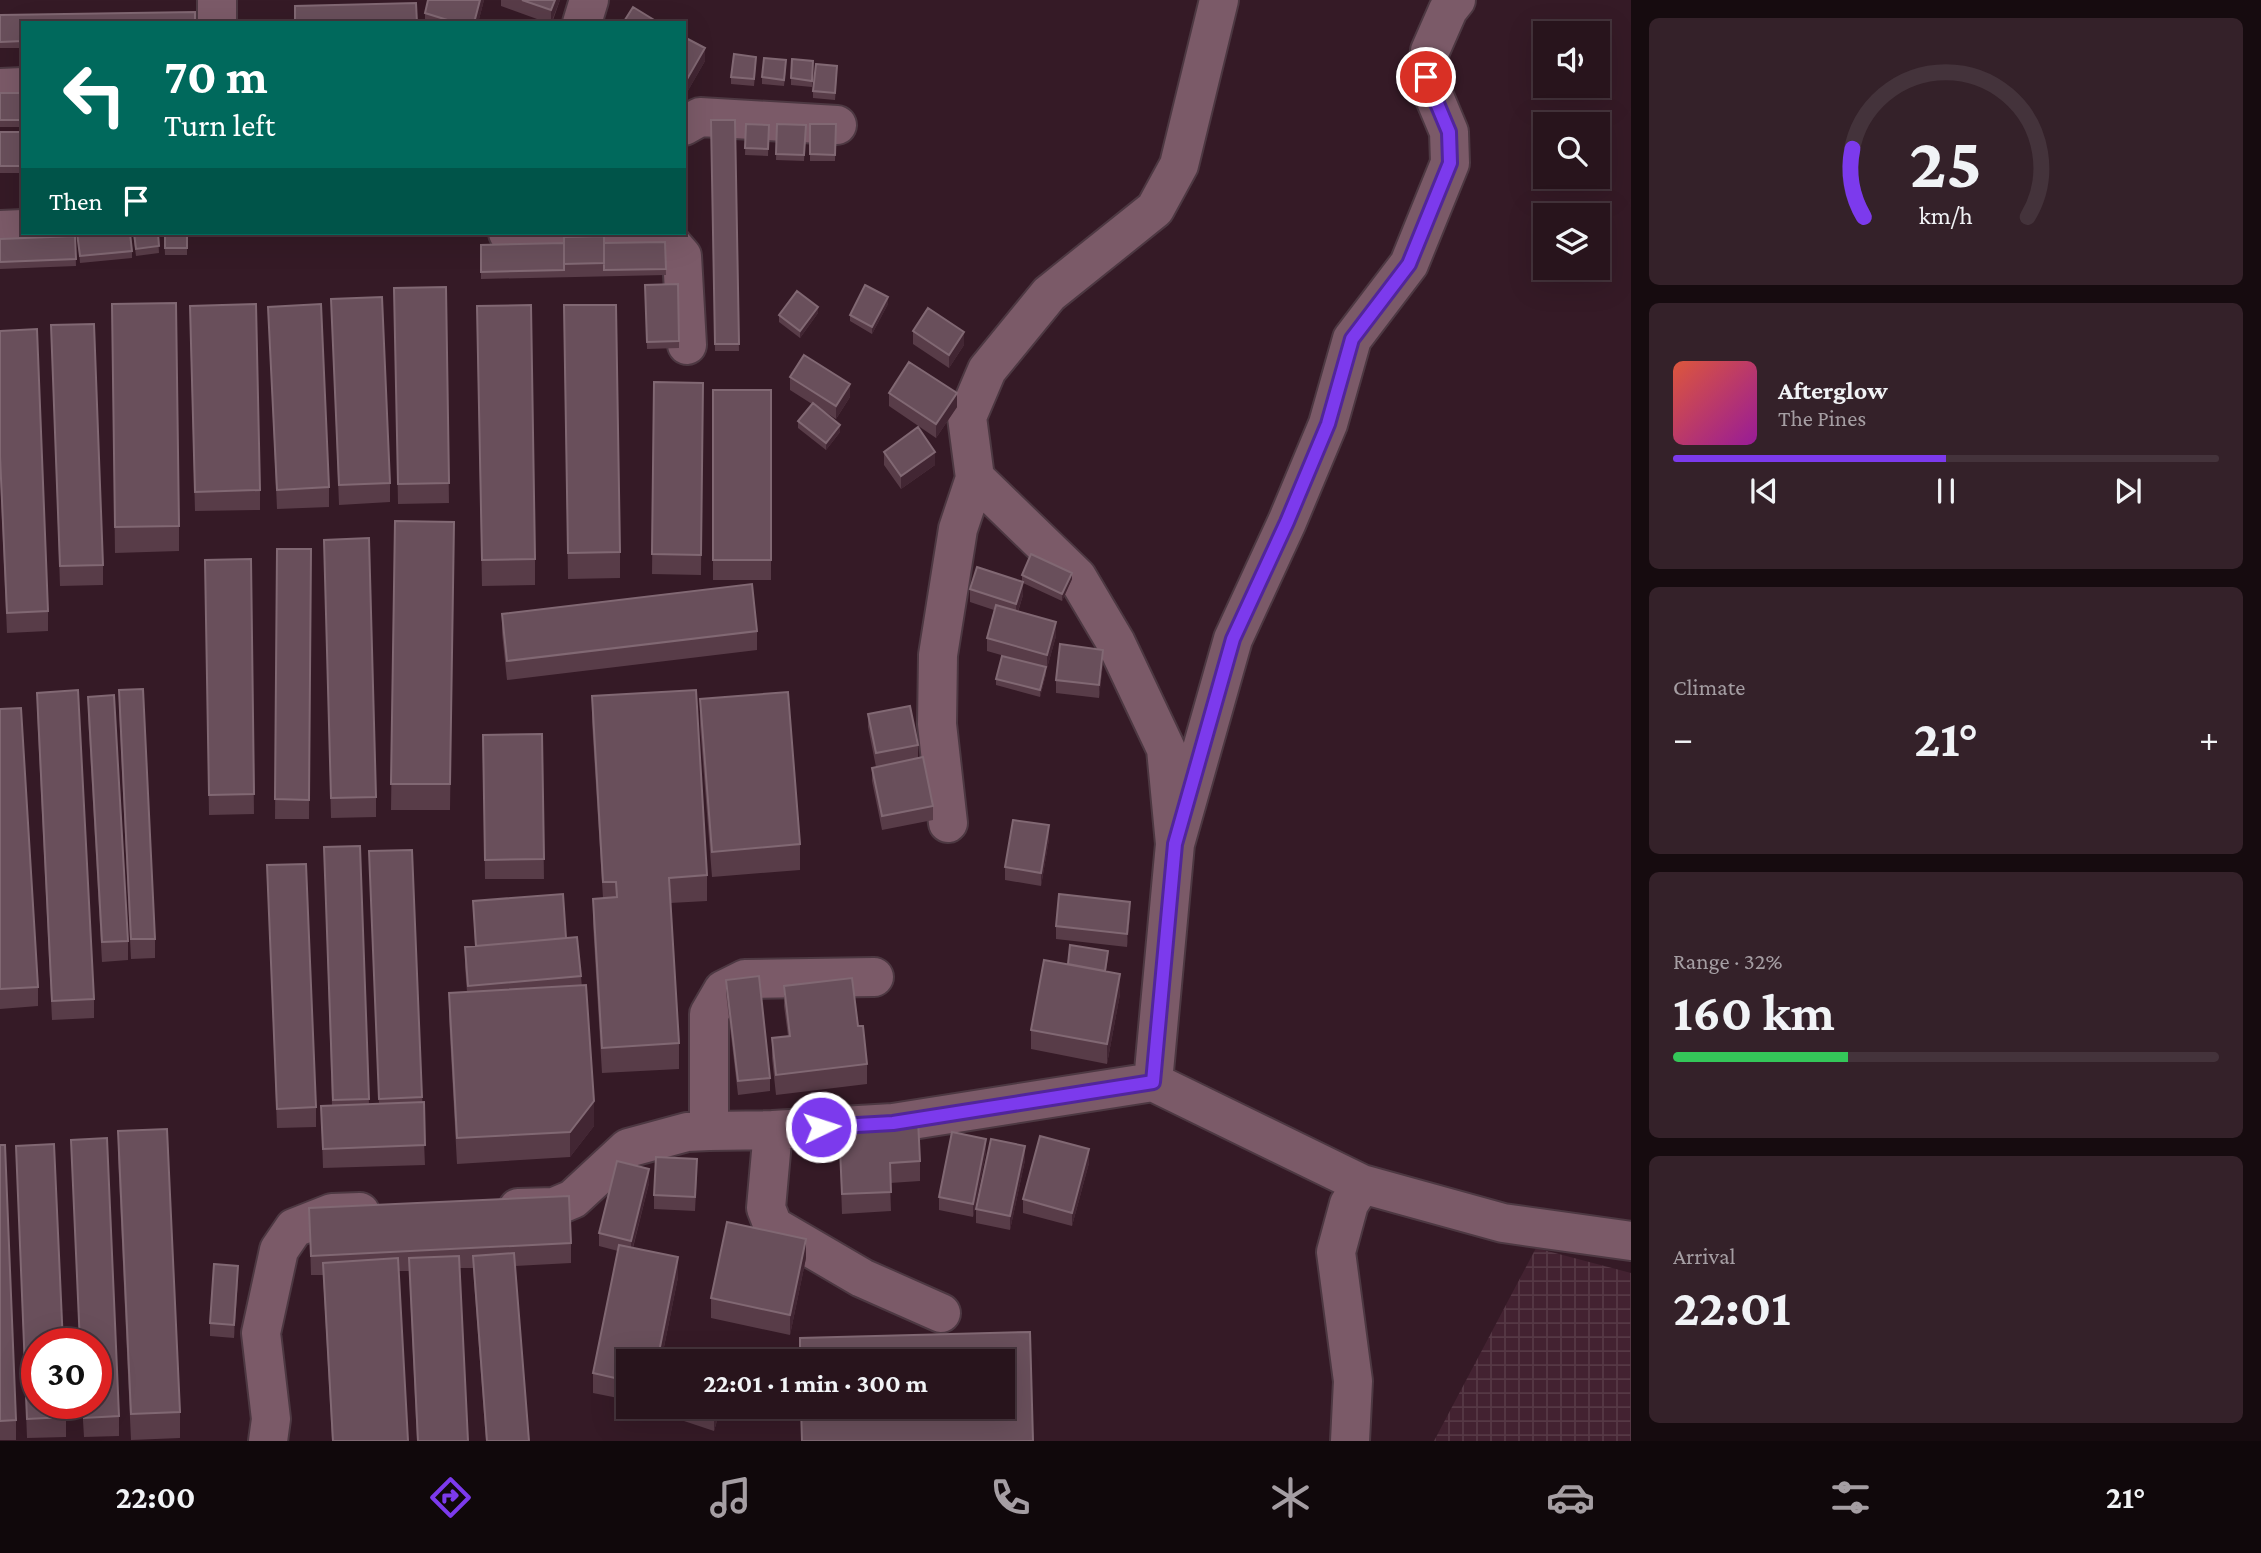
<!DOCTYPE html>
<meta charset="utf-8">
<style>
body{margin:0;font-family:"Crimson Pro",serif;background:#342129;color:#f1f3f6;height:100vh;display:flex;flex-direction:column;font-size:26px;white-space:nowrap}
*{box-sizing:border-box;margin:0}
p{font-size:23px;color:#a59ea3}
.icon{flex:none;width:38px;height:38px;fill:none;stroke:currentColor;stroke-width:2;stroke-linecap:round;stroke-linejoin:round}
.map{position:relative;flex:1;overflow:hidden}
.sheet{display:flex;flex-direction:column;gap:18px;padding:18px;background:#160b0f;width:630px}
.sheet>*{flex:none}
.guide{position:absolute;left:21px;top:21px;width:665px;height:214px;border-radius:0px;box-shadow:0 7px 28px #0002,0 0 0 2px #44333b;background:#00695c;color:#fff;overflow:hidden}
.fabs{position:absolute;left:1533px;top:21px;display:grid;gap:14px}
.fabs a{display:grid;place-items:center;width:77px;height:77px;border-radius:0px;background:#28141c;box-shadow:0 7px 28px #0002,0 0 0 2px #44333b;font-size:35px}
.speed{position:absolute;left:21px;top:1328px;display:flex;gap:14px;font-size:35px;font-weight:700;text-align:center}
.speed>*{display:grid;place-content:center;width:91px;height:91px;border-radius:50%;background:#28141c;box-shadow:0 7px 28px #0002,0 0 0 2px #44333b;line-height:1}
.speed .limit{border:10px solid #d22;background:#fff;color:#111}
.pin{position:absolute;display:grid;place-items:center;width:60px;height:60px;color:#fff;margin:-30px;border:4px solid #fff;border-radius:50%;box-shadow:0 2px 7px #0007}
.me{position:absolute;width:77px;margin:-38px;rotate:86deg;stroke-linejoin:round;filter:drop-shadow(0 0 5px #0008)}
.turn{display:flex;align-items:center;gap:24px;height:147px;padding:0 28px;font-size:32px}
.turn .icon{width:91px;height:91px;stroke-width:2.5}
.turn b{display:block;font-size:49px;line-height:60px}
.then{display:flex;align-items:center;height:66px;padding:0 28px;background:#0003;gap:14px;font-size:26px}
.big{font-size:52px;font-weight:700;line-height:1.1}
.sheet .card{flex:1;display:flex;flex-direction:column;justify-content:center;gap:10px;min-width:0;padding:0 24px;border-radius:10px;background:#342129}
.sheet .dial{align-items:center;gap:0}
.dial svg{height:182px;overflow:visible;fill:none;stroke:#44333b;stroke-width:7;stroke-linecap:round;text-anchor:middle}
.dial text{fill:#f1f3f6;stroke:none}
.song{display:flex;align-items:center;gap:21px}
.cover{width:84px;height:84px;border-radius:10px;background:linear-gradient(135deg,hsl(10 70% 55%),hsl(300 70% 35%))}
.played{height:7px;border-radius:4px;background:linear-gradient(90deg,#7c3aed 50%,#44333b 50%)}
.keys{display:flex;justify-content:space-around;direction:ltr}
.heat{display:flex;justify-content:space-between;align-items:center;font-size:38px;direction:ltr}
.charge{height:10px;border-radius:5px;background:linear-gradient(90deg,#34c759 32%,#44333b 0)}
.trip{position:absolute;left:616px;top:1349px;width:399px;height:70px;border-radius:0px;background:#28141c;box-shadow:0 7px 28px #0002,0 0 0 2px #44333b;font-weight:700;line-height:70px;text-align:center}
.menu{display:flex;height:112px;justify-content:space-around;align-items:center;background:#10080b;color:#a59ea3}
.menu .icon{width:49px;height:49px}
.menu .active{color:#7c3aed}
.menu b{font-size:32px;color:#f1f3f6}
main{display:flex;flex:1;min-height:0}
.map>svg:first-child{display:block}
.industrial{fill:url(#industrial-grid)}
.lines{fill:none;stroke-linecap:round;stroke-linejoin:round}
.minor-casing{stroke:#4d3842;stroke-width:42}
.minor{stroke:#7b5a68;stroke-width:38}
.wall{fill:#583c48}
.shaded-wall{fill:#422633}
.building{fill:#694f5b;stroke:#816873;stroke-width:2}
.route-casing{stroke:#51269a;stroke-width:18}
.route{stroke:#7c3aed;stroke-width:12}
</style>
<main>
<div class="map">
<svg width="1631" height="1441" viewBox="0 0 1631 1441">
<defs>
<pattern id="industrial-grid" width="8" height="8" patternUnits="userSpaceOnUse" patternTransform="scale(1.75)"><rect width="8" height="8" fill="#432231"/><path d="M0 4h8M4 0v8" fill="none" stroke="#563845"/></pattern>
</defs>
<rect width="100%" height="100%" fill="#351a26"/>
<!-- industrial -->
<path class="industrial" d="M1536,1248L1631,1273V1441H1434Z"/>
<g class="lines">
<!-- minor casing -->
<g class="minor-casing">
<path id="minor" d="M217,0V23
M582,23L589,0
M0,88L23,87
M684,126L700,117L837,125
M0,230L23,229
M508,233L537,247L669,241L682,256L687,345
M975,478L1077,577L1116,643L1166,749L1175,844L1153,1082
M948,823L937,724L938,655L958,529L975,478L967,417L987,370L1049,294L1155,209L1179,165L1219,0
M1175,844L1233,639L1287,522L1328,424L1352,339L1409,264L1450,163L1449,132L1426,77L1430,51L1448,10L1456,0
M773,1130L709,1131V1014L723,990L745,979L874,977
M518,1208L554,1207L573,1199L628,1148L687,1132L709,1131
M941,1313L862,1278L773,1226L766,1208L773,1130L893,1123L1153,1082L1362,1184L1503,1223L1631,1241
M268,1441L271,1419L261,1333L279,1250L294,1228L332,1213L360,1212
M1350,1441L1353,1381L1336,1252L1349,1204L1362,1184"/>
</g>
<!-- minor -->
<use href="#minor" class="minor"/>
</g>
<!-- wall -->
<path class="wall" d="M428,0H484L478,23H425V13Z
M501,0H560L552,23H548L501,6Z
M0,15L23,23V48H0Z
M684,37L705,61L686,94L684,93Z
M756,63L754,86L731,84V77Z
M786,67L784,86L762,84V77Z
M813,68L812,87L791,85V78Z
M837,73L835,100L813,98V91Z
M0,93H23V127H0Z
M711,120H735L739,351H715Z
M746,124L769,125L768,156L745,155Z
M777,124L806,125L804,161L776,160Z
M810,124H836L835,161H810Z
M0,132H23V173H0Z
M77,233L132,251V258L80,263Z
M133,233H158L159,253L136,256Z
M164,233H187V255H165Z
M75,236L76,266L0,269V239Z
M665,242L666,275L481,279V245Z
M645,285L679,341V348L647,349Z
M446,287L449,503L398,504L394,288Z
M331,299L390,483V502L339,505Z
M888,304L872,334L850,321V315Z
M268,307L329,487V507L277,509Z
M818,313L800,338L779,322V315Z
M51,325L103,565V585L60,586Z
M190,326L260,490V510L195,511Z
M112,330L179,526V551L115,553Z
M0,331L48,611V631L7,633L0,475Z
M564,331L620,552V578L568,579Z
M913,331L964,345L949,368L913,344Z
M477,332L535,559V585L482,586Z
M790,377L850,397L836,419L819,408L840,432L826,450L798,428V421L812,404L790,390Z
M654,382L703,383L701,575L652,574Z
M713,390H771V580H713Z
M889,393L957,407L936,438L889,406Z
M884,452L935,465L901,489L884,465Z
M395,521L454,522L450,810H391Z
M324,540L376,797V817L331,818Z
M277,549H311L309,819H275Z
M251,559L254,814L209,815L205,560Z
M1022,575L1072,579L1062,601L1023,583V595L1018,612L1056,636L1047,668H1046V674L1040,697L996,685V679L1036,665L987,651V638L994,610L970,602V589L1022,581Z
M502,614L757,631V650L507,680L502,633Z
M1103,663L1099,698L1056,693V680Z
M119,690L155,939V958L131,959L119,710Z
M37,693L94,999V1018L52,1020L37,712Z
M592,696L707,875V901L670,903L679,1043V1069L602,1073L593,924V899L603,898L592,722Z
M88,697L128,941V960L102,962L88,716Z
M700,699L800,844V870L712,877L700,725Z
M0,709L38,987V1006L0,1009Z
M868,714L918,745V758L933,806V820L882,830L872,781V768L876,767L868,727Z
M542,734L544,879H485L483,735Z
M1049,839L1041,886L1005,880V867Z
M360,846L369,1104H379L369,851L412,850L425,1165L323,1168L321,1106H332L324,847Z
M267,865L316,1107V1127L277,1128Z
M473,901L566,938L581,976L594,1126L570,1157L457,1164L449,1018V993L467,992L465,967V947L475,946Z
M1130,915L1127,947L1056,939V926Z
M1108,957L1106,971L1120,994L1107,1064L1031,1049V1030L1068,964Z
M726,980L770,1078V1091L738,1095L726,993Z
M784,986L867,1064V1084L776,1095L772,1058V1038L788,1036L784,1006Z
M839,1127L920,1161V1181L890,1183L891,1211L842,1214Z
M118,1131L180,1412V1438L131,1440L118,1157Z
M71,1140L119,1416V1436L84,1437L82,1404H96V1344H80Z
M0,1145L16,1420V1440H0Z
M16,1146L66,1417V1437L27,1438Z
M986,1152L973,1217L939,1210V1197Z
M1025,1160L1010,1230L976,1223V1209Z
M1089,1163L1072,1226L1023,1213V1199Z
M697,1173L695,1211L654,1209V1195Z
M649,1183L633,1248L678,1277L661,1362H628V1400L593,1393V1373L618,1251L599,1246V1233Z
M309,1208L571,1243V1263L515,1266L529,1441H486L473,1268H460L468,1441H417L409,1271H398L408,1441H332L323,1275H311Z
M806,1258L790,1335L711,1318V1298Z
M238,1279L234,1338L210,1336V1323Z
M678,1407H721L714,1431L678,1419Z"/>
<!-- shaded-wall -->
<path class="shaded-wall" d="M480,0H484L478,23H474Z
M555,0H560L551,23V10Z
M705,48V61L686,94V81Z
M888,297V304L872,334V327Z
M818,307V313L800,338V331Z
M964,332V345L949,368V355Z
M850,384V397L836,419V406Z
M957,393V407L936,438V424Z
M840,425V432L826,450V443Z
M935,452V465L901,489V476Z
M1072,573V579L1062,601V594Z
M1023,582V595L1016,617V604Z
M1056,622V636L1047,668V655Z
M1103,650V663L1099,698V685Z
M1046,667V674L1040,697V690Z
M1049,825V839L1041,886V873Z
M1130,902V915L1127,947V934Z
M1120,974V994L1107,1064V1044Z
M594,1101V1126L570,1157V1132Z
M986,1139V1152L973,1217V1204Z
M1025,1146V1160L1010,1230V1216Z
M1089,1149V1163L1072,1226V1213Z
M649,1169V1183L631,1254V1241Z
M806,1239V1258L790,1335V1315Z
M678,1257V1277L661,1362H657Z
M238,1266V1279L234,1338V1325Z
M717,1407H721L714,1431V1417Z"/>
<!-- building -->
<path class="building" d="M428,0H480L474,23H457L425,13Z
M522,0H555L551,10Z
M416,3L417,23H295V6Z
M633,7L659,23H623Z
M195,12V23H23V41L0,42V15Z
M684,37L705,48L686,81L684,80Z
M734,54L756,57L754,79L731,77Z
M764,58L786,60L784,80L762,77Z
M792,59L813,61L812,81L791,78Z
M816,64L837,66L835,93L813,91Z
M0,93H23V120H0Z
M711,120H735L739,344H715Z
M746,124L769,125L768,149L745,148Z
M777,124L806,125L804,155L776,154Z
M810,124H836L835,155L810,154Z
M0,132H23V166H0Z
M77,233H130L132,251L80,256Z
M134,233H158L159,246L136,249Z
M165,233H187V248H165Z
M75,236L76,259L0,262V239Z
M604,236V263L564,264V237Z
M665,242L666,269L604,270V243Z
M564,243V270L481,272V245Z
M678,284L679,341L647,342L645,285Z
M865,285L888,297L872,327L850,315Z
M446,287L449,483L398,484L394,288Z
M797,291L818,307L800,331L779,315Z
M382,297L390,483L339,485L331,299Z
M176,303L179,526L115,527L112,304Z
M256,304L260,490L195,492L190,306Z
M321,304L329,487L277,490L268,307Z
M531,305L535,559L482,560L477,306Z
M564,305H616L620,552L568,553Z
M928,308L964,332L949,355L913,331Z
M94,324L103,565L60,566L51,325Z
M37,329L48,611L7,613L0,456V331Z
M804,355L850,384L836,406L790,377Z
M909,362L957,393L936,424L889,393Z
M654,382L703,383L701,555L652,554Z
M713,390H771V560H713Z
M813,403L840,425L826,443L798,421Z
M918,427L935,452L901,476L884,452Z
M395,521L454,522L450,784H391Z
M369,538L376,797L331,798L324,540Z
M277,549H311L309,800L275,799Z
M1031,554L1072,573L1062,594L1022,575Z
M251,559L254,794L209,795L205,560Z
M977,567L1023,582L1016,604L970,589Z
M752,584L757,631L507,661L502,614Z
M996,605L1056,622L1047,655L987,638Z
M1060,644L1103,650L1099,685L1056,680Z
M1002,656L1046,667L1040,690L996,679Z
M143,689L155,939H131L119,690Z
M78,690L94,999L52,1001L37,693Z
M696,690L707,875L669,878L679,1043L602,1048L593,899L617,897L616,882H603L592,696Z
M788,692L800,844L712,852L700,699Z
M114,695L128,941L102,942L88,697Z
M910,706L918,745L876,753L868,714Z
M21,708L38,987L0,989V709Z
M542,734L544,859L485,860L483,735Z
M923,757L933,806L882,816L872,768Z
M1013,820L1049,825L1041,873L1005,867Z
M360,846L369,1099L333,1100L324,847Z
M412,850L422,1097L379,1099L369,851Z
M306,864L316,1107L277,1109L267,865Z
M563,894L566,938L476,946L473,901Z
M1059,894L1130,902L1127,934L1056,926Z
M577,937L581,976L468,986L465,947Z
M1070,945L1108,951L1105,971L1068,964Z
M1044,960L1120,974L1107,1044L1031,1030Z
M759,976L770,1078L738,1081L726,980Z
M852,978L858,1026H863L867,1064L776,1075L772,1038L790,1036L784,986Z
M586,985L594,1101L570,1132L457,1138L449,993Z
M424,1102L425,1145L323,1149L321,1106Z
M918,1120L920,1161L890,1163L891,1192L842,1194L839,1127L877,1126V1122Z
M167,1129L180,1412L131,1414L118,1131Z
M952,1132L986,1139L973,1204L939,1197Z
M1040,1136L1089,1149L1072,1213L1023,1199Z
M107,1138L119,1416L84,1418L83,1404H96V1344H80L71,1140Z
M991,1139L1025,1146L1010,1216L976,1209Z
M54,1144L63,1344H37V1404H66V1417L27,1419L16,1146Z
M0,1145H5L16,1420L0,1421Z
M656,1157L697,1159L695,1197L654,1195Z
M617,1161L649,1169L631,1241L599,1233Z
M569,1196L571,1243L311,1256L309,1208Z
M727,1222L806,1239L790,1315L711,1298Z
M619,1245L678,1257L657,1362H628V1381L593,1373Z
M514,1253L529,1441H487L473,1256Z
M459,1256L468,1441H418L409,1258Z
M398,1258L408,1441H333L323,1263Z
M214,1264L238,1266L234,1325L210,1323Z
M1030,1332L1033,1441H802L801,1407H1003V1362H800V1338Z
M693,1357L707,1362H691Z
M680,1407H717L714,1417Z"/>
<g class="lines">
<!-- route casing -->
<g class="route-casing">
<path id="route" d="M821,1127L893,1123L1153,1082L1175,844L1233,639L1287,522L1328,424L1352,339L1409,264L1450,163L1449,132L1426,77"/>
</g>
<!-- route -->
<use href="#route" class="route"/>
</g>
</svg>
<div class="fabs">
<a><svg class="icon" aria-label="sound" viewBox="0 0 24 24"><path d="M4 9h4l5-4v14l-5-4H4zM17 9q2 3 0 6"/></svg></a>
<a><svg class="icon" aria-label="search" viewBox="0 0 24 24"><circle cx="10" cy="10" r="6"/><path d="M15 15l6 6"/></svg></a>
<a><svg class="icon" aria-label="layers" viewBox="0 0 24 24"><path d="M12 4l9 5-9 5-9-5zM3 14l9 5 9-5"/></svg></a>
</div>
<div class="speed"><div class="limit">30</div></div>
<div class="pin" style="left:1426px;top:77px;background:#d93025"><svg class="icon" aria-label="arrive" viewBox="0 0 24 24"><path d="M6 21V4h12l-3 4 3 4H6"/></svg></div>
<svg class="me" style="left:821px;top:1127px" viewBox="-20 -20 40 40"><circle r="17" fill="#7c3aed" stroke="#fff" stroke-width="3"/><path d="M0-11L8 9 0 5-8 9z" fill="#fff"/></svg>
<div class="trip">22:01 · 1 min · 300 m</div>
<div class="guide">
<div class="turn"><svg class="icon" aria-label="left" viewBox="0 0 24 24"><path d="M17 20v-9H6M10 6l-5 5 5 5"/></svg><div><b>70 m</b>Turn left</div></div>
<div class="then">Then<svg class="icon" aria-label="arrive" viewBox="0 0 24 24"><path d="M6 21V4h12l-3 4 3 4H6"/></svg></div>
</div>
</div>
<section class="sheet">
<div class="card dial"><svg viewBox="0 0 100 80">
<path d="M14 69A42 42 0 1 1 86 69"/>
<path d="M14 69A42 42 0 0 1 9 39" stroke="#7c3aed"/>
<text x="50" y="56" font-size="32" font-weight="700">25</text>
<text x="50" y="72" font-size="11">km/h</text>
</svg></div>
<div class="card">
<div class="song"><i class="cover"></i><div><b>Afterglow</b><p>The Pines</p></div></div>
<div class="played"></div>
<div class="keys"><svg class="icon" aria-label="previous" viewBox="0 0 24 24"><path d="M18 5L8 12l10 7zM5 5v14"/></svg><svg class="icon" aria-label="pause" viewBox="0 0 24 24"><path d="M8 5v14M16 5v14"/></svg><svg class="icon" aria-label="next" viewBox="0 0 24 24"><path d="M6 5l10 7-10 7zM19 5v14"/></svg></div>
</div>
<div class="card"><p>Climate</p>
<div class="heat"><a>−</a><b class="big">21°</b><a>+</a></div>
</div>
<div class="card"><p>Range · 32%</p><b class="big">160 km</b><div class="charge"></div></div>
<div class="card"><p>Arrival</p><b class="big">22:01</b></div>
</section>
</main>
<nav class="menu">
<b>22:00</b>
<svg class="icon active" aria-label="directions" viewBox="0 0 24 24"><path d="M12 3l9 9-9 9-9-9zM9 14v-3h6M13 9l2 2-2 2"/></svg>
<svg class="icon" aria-label="music" viewBox="0 0 24 24"><path d="M9 18V5l10-2v13"/><circle cx="6" cy="18" r="3"/><circle cx="16" cy="16" r="3"/></svg>
<svg class="icon" aria-label="phone" viewBox="0 0 24 24"><path d="M5 4h4l2 5-3 2q2 4 5 5l2-3 5 2v4C11 20 4 13 5 4z"/></svg>
<svg class="icon" aria-label="climate" viewBox="0 0 24 24"><path d="M12 3v18M4 7l16 10M4 17L20 7"/></svg>
<svg class="icon" aria-label="car" viewBox="0 0 24 24"><path d="M5 17H2v-5l4-1 3-4h7l3 4 3 1v5h-3M9 17h6M6 11h13"/><circle cx="7" cy="17" r="2"/><circle cx="17" cy="17" r="2"/></svg>
<svg class="icon" aria-label="filters" viewBox="0 0 24 24"><path d="M4 7h16M4 17h16"/><circle cx="9" cy="7" r="2"/><circle cx="15" cy="17" r="2"/></svg>
<b>21°</b>
</nav>
